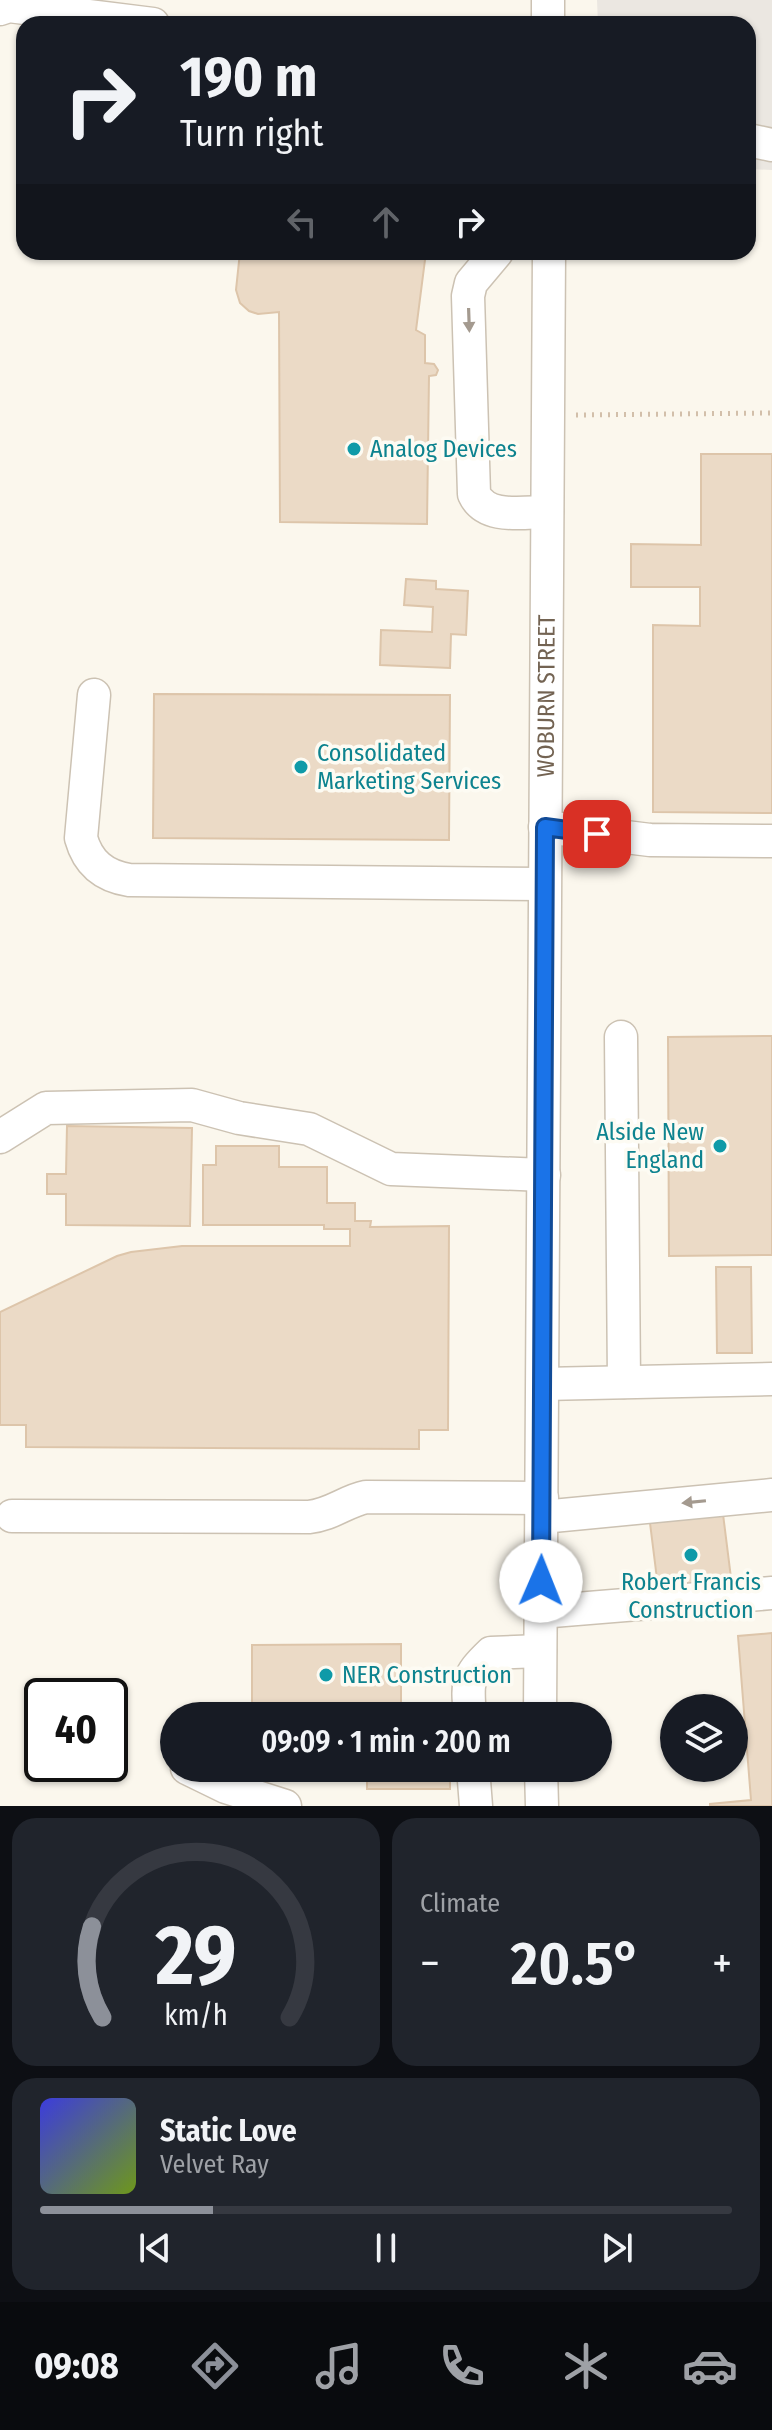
<!DOCTYPE html>
<meta charset="utf-8">
<style>
body{margin:0;font-family:"Fira Sans Condensed",sans-serif;background:#20242c;color:#f1f3f6;height:100vh;display:flex;flex-direction:column;font-size:30px;white-space:nowrap}
*{box-sizing:border-box;margin:0}
p{font-size:26px;color:#9ea1a6}
.icon{flex:none;width:44px;height:44px;fill:none;stroke:currentColor;stroke-width:2;stroke-linecap:round;stroke-linejoin:round}
.map{position:relative;height:1806px;overflow:hidden}
.drawer{display:flex;flex-direction:column;gap:12px;padding:12px;background:#0d0f14;flex:1}
.drawer>*{flex:none}
.banner{position:absolute;left:16px;top:16px;width:740px;height:244px;border-radius:24px;box-shadow:0 2px 6px #0004;background:#171b24;color:#f1f3f6;overflow:hidden}
.tools{position:absolute;left:660px;top:1694px;display:grid;gap:16px}
.tools a{display:grid;place-items:center;width:88px;height:88px;border-radius:50%;background:#171b24;box-shadow:0 2px 6px #0004;font-size:40px}
.speed{position:absolute;left:24px;top:1678px;display:flex;gap:16px;font-size:40px;font-weight:700;text-align:center}
.speed>*{display:grid;place-content:center;width:104px;height:104px;border-radius:50%;background:#171b24;box-shadow:0 2px 6px #0004;line-height:1}
.speed .limit{border:4px solid #111;border-radius:12px;background:#fff;color:#111}
.pin{position:absolute;display:grid;place-items:center;width:68px;height:68px;color:#fff;margin:-34px;border-radius:16px;box-shadow:0 4px 12px #0006}
.me{position:absolute;width:88px;margin:-44px;rotate:1deg;stroke-linejoin:round;filter:drop-shadow(0 0 6px #0008)}
.turn{display:flex;align-items:center;gap:28px;height:168px;padding:0 32px;font-size:36px}
.turn .icon{width:104px;height:104px;stroke-width:2.5}
.turn b{display:block;font-size:56px;line-height:68px}
.lanes{display:flex;align-items:center;height:76px;padding:0 32px;background:#0003;justify-content:center;gap:40px;direction:ltr}
.lanes .off{opacity:.35}
.big{font-size:60px;font-weight:600;line-height:1.1}
.drawer .card{flex:1;display:flex;flex-direction:column;justify-content:center;gap:12px;min-width:0;padding:0 28px;border-radius:24px;background:#20242c}
.drawer .dial{align-items:center;gap:0}
.dial svg{height:208px;overflow:visible;fill:none;stroke:#363941;stroke-width:7;stroke-linecap:round;text-anchor:middle}
.dial text{fill:#f1f3f6;stroke:none}
.song{display:flex;align-items:center;gap:24px}
.cover{width:96px;height:96px;border-radius:12px;background:linear-gradient(135deg,hsl(240 70% 55%),hsl(80 70% 35%))}
.played{height:8px;border-radius:4px;background:linear-gradient(90deg,#8c9099 25%,#363941 25%)}
.keys{display:flex;justify-content:space-around;direction:ltr}
.heat{display:flex;justify-content:space-between;align-items:center;font-size:44px;direction:ltr}
.drawer .tiles{flex:1;display:grid;gap:12px;grid-template-columns:1fr 1fr}
.card:last-child{grid-column:span 2}
.trip{position:absolute;left:160px;top:1702px;width:452px;height:80px;border-radius:40px;background:#171b24;box-shadow:0 2px 6px #0004;font-weight:600;line-height:80px;text-align:center}
.tab-bar{display:flex;height:128px;justify-content:space-around;align-items:center;background:#090b0e;color:#9ea1a6}
.tab-bar .icon{width:56px;height:56px}
.tab-bar .active{color:#8c9099}
.tab-bar b{font-size:36px;color:#f1f3f6}
.map>svg:first-child{display:block}
.industrial{fill:#ebe7e1}
.building{fill:#ebdac6;stroke:#ddc5aa;stroke-width:2}
.lines{fill:none;stroke-linecap:round;stroke-linejoin:round}
.minor-casing{stroke:#ccc2b3;stroke-width:35}
.path{stroke:#d2bfaa;stroke-width:5;stroke-dasharray:2 6;stroke-linecap:butt}
.minor{stroke:#fff;stroke-width:32}
.oneway{fill:#a49a8f}
.route-casing{stroke:#114b97;stroke-width:20}
.route{stroke:#1a73e8;stroke-width:14}
.culture-dot{fill:#0f9aa8;stroke:#fdfbf3;stroke-width:3}
.labels{text-anchor:middle;dominant-baseline:central;stroke-width:7;stroke-linejoin:round;paint-order:stroke}
.culture-label{font-size:24px;fill:#0d838f;stroke:#fdfbf3;text-anchor:start}
.street-label{font-size:24px;fill:#736352;stroke:#fdfbf3}
</style>
<div class="map">
<svg width="772" height="1806" viewBox="0 0 772 1806">
<rect width="100%" height="100%" fill="#fbf7ed"/>
<!-- industrial -->
<path class="industrial" d="M597,0H772V170L748,169V24H598Z"/>
<!-- building -->
<path class="building" d="M240,252H426L416,330L425,335V363L434,364L438,370L436,375L429,376L427,524L280,522L279,312L258,314L249,311L240,303L236,290Z
M701,454H772V813L653,812V625L700,626V587H631V544L701,545Z
M406,579L436,581V589L468,591L466,635L451,634L450,668L380,665L381,630L432,632L433,607L404,605Z
M154,694L450,695L449,840L153,838Z
M772,1036V1255L669,1256L668,1037Z
M67,1126L192,1128L190,1226L66,1225V1194H47V1174H66Z
M216,1146H279V1167H327V1203H355V1221H371L370,1227L449,1226L448,1430H419V1449L26,1447V1425H0V1312L117,1256L131,1252L182,1246H350V1229H324V1225H203V1165H216Z
M716,1267H751L752,1353H717Z
M723,1514L732,1586L659,1595L650,1523Z
M772,1633V1806H710V1804L751,1800L738,1636Z
M401,1644V1709H450V1716H215V1705H252V1645Z
M367,1768H450V1789H367Z"/>
<g class="lines">
<!-- minor casing -->
<g class="minor-casing">
<g id="minor">
<path d="M0,9L9,6L153,24"/>
<path d="M548,24V0"/>
<path d="M748,140L772,145"/>
<path d="M497,252L471,283L468,296L474,494C486,520 523,512 547,512"/>
<path d="M94,695L81,838C88,863 104,876 129,880L544,884"/>
<path d="M545,827L650,840L772,841"/>
<path d="M621,1037L624,1382"/>
<path d="M0,1137L46,1108L192,1105L239,1118L309,1129L391,1169L544,1175"/>
<path d="M543,1384L772,1379"/>
<path d="M12,1516L309,1517C331,1515 346,1501 366,1497L542,1498"/>
<path d="M542,1517L772,1495"/>
<path d="M540,1612L772,1593"/>
<path d="M470,1716C467,1682 466,1677 491,1653L540,1651"/>
<path id="s1" d="M540,1716L549,252"/>
<path d="M187,1768L226,1787L285,1806"/>
<path d="M473,1768L476,1806"/>
<path d="M541,1768L542,1806"/>
</g>
</g>
<!-- path -->
<path class="path" d="M576,415L772,413"/>
<!-- minor -->
<use href="#minor" class="minor"/>
</g>
<!-- one-way arrows -->
<defs><path id="oneway-solid" d="M-6-.8H1V-3.2L6.5 0L1 3.2V.8H-6Z" transform="scale(2)"/></defs>
<g class="oneway">
<use href="#oneway-solid" transform="translate(469 320) rotate(88)"/>
<use href="#oneway-solid" transform="translate(694 1502) rotate(174)"/>
</g>
<g class="lines">
<!-- route casing -->
<g class="route-casing">
<path id="route" d="M541,1581L545,827L597,834"/>
</g>
<!-- route -->
<use href="#route" class="route"/>
</g>
<!-- markers -->
<g class="culture-dot">
<circle cx="354" cy="449" r="8"/>
<circle cx="301" cy="767" r="8"/>
<circle cx="720" cy="1146" r="8"/>
<circle cx="691" cy="1555" r="8"/>
<circle cx="326" cy="1675" r="8"/>
</g>
<g class="labels">
<!-- culture labels -->
<g class="culture-label">
<text x="370" y="449">Analog Devices</text>
<text x="317" y="753">Consolidated<tspan x="317" dy="28">Marketing Services</tspan></text>
<text x="704" y="1132" text-anchor="end">Alside New<tspan x="704" dy="28">England</tspan></text>
<text x="691" y="1582" text-anchor="middle">Robert Francis<tspan x="691" dy="28">Construction</tspan></text>
<text x="342" y="1675">NER Construction</text>
</g>
<!-- street labels -->
<g class="street-label">
<text stroke="none"><textPath href="#s1" startOffset="1020">WOBURN STREET</textPath></text>
</g>
</g>
</svg>
<div class="tools">
<a><svg class="icon" aria-label="layers" viewBox="0 0 24 24"><path d="M12 4l9 5-9 5-9-5zM3 14l9 5 9-5"/></svg></a>
</div>
<div class="speed"><div class="limit">40</div></div>
<div class="pin" style="left:597px;top:834px;background:#d93025"><svg class="icon" aria-label="arrive" viewBox="0 0 24 24"><path d="M6 21V4h12l-3 4 3 4H6"/></svg></div>
<svg class="me" style="left:541px;top:1581px" viewBox="-20 -20 40 40"><circle r="19" fill="#fff"/><path d="M0-13L10 11 0 6-10 11z" fill="#1a73e8"/></svg>
<div class="trip">09:09 · 1 min · 200 m</div>
<div class="banner">
<div class="turn"><svg class="icon" aria-label="right" viewBox="0 0 24 24"><path d="M7 20v-9h11M14 6l5 5-5 5"/></svg><div><b>190 m</b>Turn right</div></div>
<div class="lanes"><svg class="icon off" aria-label="left" viewBox="0 0 24 24"><path d="M17 20v-9H6M10 6l-5 5 5 5"/></svg><svg class="icon off" aria-label="ahead" viewBox="0 0 24 24"><path d="M12 20V5M6 11l6-6 6 6"/></svg><svg class="icon" aria-label="right" viewBox="0 0 24 24"><path d="M7 20v-9h11M14 6l5 5-5 5"/></svg></div>
</div>
</div>
<section class="drawer">
<div class="tiles">
<div class="card dial"><svg viewBox="0 0 100 80">
<path d="M14 69A42 42 0 1 1 86 69"/>
<path d="M14 69A42 42 0 0 1 10 34" stroke="#8c9099"/>
<text x="50" y="56" font-size="32" font-weight="700">29</text>
<text x="50" y="72" font-size="11">km/h</text>
</svg></div>
<div class="card"><p>Climate</p>
<div class="heat"><a>−</a><b class="big">20.5°</b><a>+</a></div>
</div>
<div class="card">
<div class="song"><i class="cover"></i><div><b>Static Love</b><p>Velvet Ray</p></div></div>
<div class="played"></div>
<div class="keys"><svg class="icon" aria-label="previous" viewBox="0 0 24 24"><path d="M18 5L8 12l10 7zM5 5v14"/></svg><svg class="icon" aria-label="pause" viewBox="0 0 24 24"><path d="M8 5v14M16 5v14"/></svg><svg class="icon" aria-label="next" viewBox="0 0 24 24"><path d="M6 5l10 7-10 7zM19 5v14"/></svg></div>
</div>
</div>
</section>
<nav class="tab-bar">
<b>09:08</b>
<svg class="icon active" aria-label="directions" viewBox="0 0 24 24"><path d="M12 3l9 9-9 9-9-9zM9 14v-3h6M13 9l2 2-2 2"/></svg>
<svg class="icon" aria-label="music" viewBox="0 0 24 24"><path d="M9 18V5l10-2v13"/><circle cx="6" cy="18" r="3"/><circle cx="16" cy="16" r="3"/></svg>
<svg class="icon" aria-label="phone" viewBox="0 0 24 24"><path d="M5 4h4l2 5-3 2q2 4 5 5l2-3 5 2v4C11 20 4 13 5 4z"/></svg>
<svg class="icon" aria-label="climate" viewBox="0 0 24 24"><path d="M12 3v18M4 7l16 10M4 17L20 7"/></svg>
<svg class="icon" aria-label="car" viewBox="0 0 24 24"><path d="M5 17H2v-5l4-1 3-4h7l3 4 3 1v5h-3M9 17h6M6 11h13"/><circle cx="7" cy="17" r="2"/><circle cx="17" cy="17" r="2"/></svg>
</nav>
